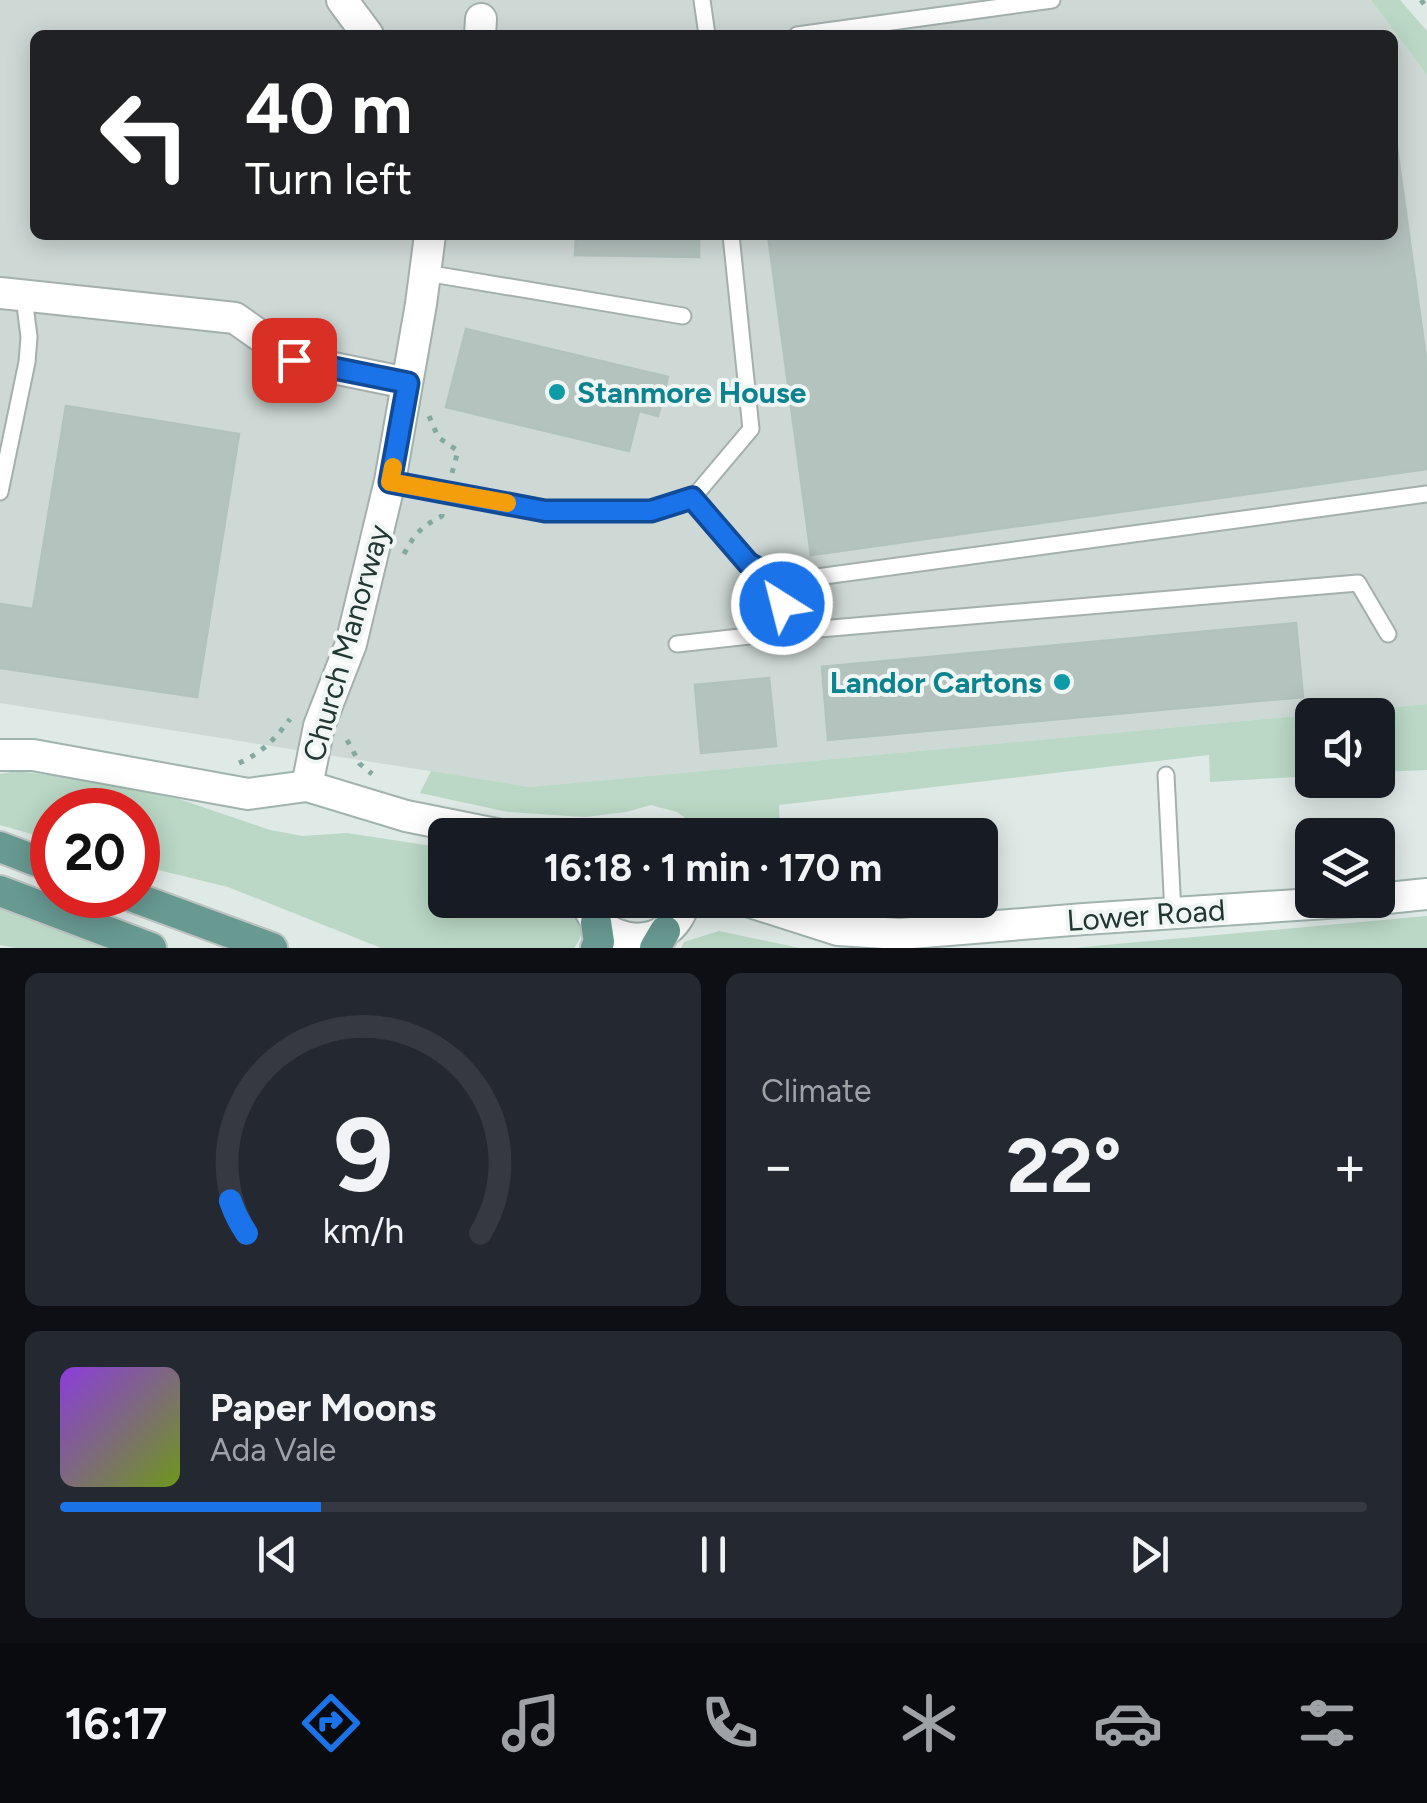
<!DOCTYPE html>
<meta charset="utf-8">
<style>
body{margin:0;font-family:Figtree,sans-serif;background:#242831;color:#f1f3f6;height:100vh;display:flex;flex-direction:column;font-size:38px;white-space:nowrap}
*{box-sizing:border-box;margin:0}
p{font-size:32px;color:#9ea1a6}
.icon{flex:none;width:55px;height:55px;fill:none;stroke:currentColor;stroke-width:2;stroke-linecap:round;stroke-linejoin:round}
.map{position:relative;height:948px;overflow:hidden}
.sheet{display:flex;flex-direction:column;gap:25px;padding:25px;background:#0d0f14;flex:1}
.sheet>*{flex:none}
.guide{position:absolute;left:30px;top:30px;width:1368px;height:210px;border-radius:15px;box-shadow:0 5px 25px #0003;background:#202124;color:#fff;overflow:hidden}
.tools{position:absolute;left:1295px;top:698px;display:grid;gap:20px}
.tools a{display:grid;place-items:center;width:100px;height:100px;border-radius:15px;background:#171b24;box-shadow:0 5px 25px #0003;font-size:50px}
.speed{position:absolute;left:30px;top:788px;display:flex;gap:20px;font-size:50px;font-weight:700;text-align:center}
.speed>*{display:grid;place-content:center;width:130px;height:130px;border-radius:50%;background:#171b24;box-shadow:0 5px 25px #0003;line-height:1}
.speed .limit{border:15px solid #d22;background:#fff;color:#111}
.pin{position:absolute;display:grid;place-items:center;width:85px;height:85px;color:#fff;margin:-42px;border-radius:20px;box-shadow:0 5px 15px #0006}
.me{position:absolute;width:110px;margin:-55px;rotate:324deg;stroke-linejoin:round;filter:drop-shadow(0 0 8px #0008)}
.turn{display:flex;align-items:center;gap:35px;height:210px;padding:0 50px;font-size:45px}
.turn .icon{width:130px;height:130px;stroke-width:2.5}
.turn b{display:block;font-size:70px;line-height:85px}
.big{font-size:75px;font-weight:700;line-height:1.1}
.sheet .widget{flex:1;display:flex;flex-direction:column;justify-content:center;gap:15px;min-width:0;padding:0 35px;border-radius:15px;background:#242831}
.sheet .dial{align-items:center;gap:0}
.dial svg{height:260px;overflow:visible;fill:none;stroke:#363941;stroke-width:7;stroke-linecap:round;text-anchor:middle}
.dial text{fill:#f1f3f6;stroke:none}
.song{display:flex;align-items:center;gap:30px}
.cover{width:120px;height:120px;border-radius:15px;background:linear-gradient(135deg,hsl(270 70% 55%),hsl(80 70% 35%))}
.played{height:10px;border-radius:5px;background:linear-gradient(90deg,#1a73e8 20%,#363941 20%)}
.keys{display:flex;justify-content:space-around;direction:ltr}
.heat{display:flex;justify-content:space-between;align-items:center;font-size:55px;direction:ltr}
.sheet .tiles{flex:1;display:grid;gap:25px;grid-template-columns:1fr 1fr}
.widget:last-child{grid-column:span 2}
.trip{position:absolute;left:428px;top:818px;width:570px;height:100px;border-radius:15px;background:#171b24;box-shadow:0 5px 25px #0003;font-weight:700;line-height:100px;text-align:center}
.tabs{display:flex;height:160px;justify-content:space-around;align-items:center;background:#090b0e;color:#9ea1a6}
.tabs .icon{width:70px;height:70px}
.tabs .selected{color:#1a73e8}
.tabs b{font-size:45px;color:#f1f3f6}
.map>svg:first-child{display:block}
.built{fill:#ced8d5;fill-rule:evenodd}
.green{fill:#bad8c5}
.building{fill:#b5c3bf;stroke:#b2c2bd;stroke-width:2.5}
.lines{fill:none;stroke-linecap:round;stroke-linejoin:round}
.lane-casing{stroke:#a3b0ad;stroke-width:19}
.street-casing{stroke:#a3b0ad;stroke-width:34}
.secondary-casing{stroke:#a0b3ae;stroke-width:34}
.primary-casing{stroke:#bdc3c2;stroke-width:34}
.path{stroke:#83a9a1;stroke-width:5;stroke-dasharray:5 8;stroke-linecap:butt}
.lane{stroke:#fff;stroke-width:15}
.street{stroke:#fff;stroke-width:30}
.secondary{stroke:#fff;stroke-width:30}
.primary{stroke:#689a92;stroke-width:30}
.route-casing{stroke:#114b97;stroke-width:25}
.route{stroke:#1a73e8;stroke-width:18}
.slow{stroke:#f59e0b;stroke-width:18}
.culture-dot{fill:#0f9aa8;stroke:#eff6f3;stroke-width:4}
.labels{text-anchor:middle;dominant-baseline:central;stroke-width:8;stroke-linejoin:round;paint-order:stroke}
.culture-label{font-size:30px;font-weight:bold;fill:#0d838f;stroke:#eff6f3;text-anchor:start}
.street-label{font-size:30px;fill:#223734;stroke:#eff6f3}
</style>
<div class="map">
<svg width="1427" height="948" viewBox="0 0 1427 948">
<rect width="100%" height="100%" fill="#dfe9e6"/>
<!-- built -->
<path class="built" d="M0,0H1371L1427,75V704L530,787L0,703ZM35,35H1392V235H35Z"/>
<!-- green -->
<path class="green" d="M1371,0H1400L1427,31V75Z
M1427,704V770L1378,772V715H1312V776L1210,782L1209,755L779,805L780,835L708,834L677,812L651,805L626,812L585,817L508,812L420,793L431,771L530,787Z
M16,771L75,778L179,799L270,830L303,836L347,833L445,848V900H579C583,918 586,933 574,948H381L228,887L138,865V810H52V840L0,825V774Z
M0,907L109,948H16L0,945Z
M1427,916V948H1075L1094,946Z
M719,931L800,948H681L684,942Z"/>
<!-- building -->
<path class="building" d="M1392,112L1427,366V469L811,555L768,235H1392Z
M576,235H699V257L575,255Z
M466,329L668,377L658,416L639,411L629,451L446,407Z
M66,406L239,434L197,697L0,668V604L33,609Z
M1296,623L1303,697L828,740L822,667Z
M769,678L776,746L701,753L695,685Z"/>
<g class="lines">
<!-- lane casing -->
<g class="lane-casing">
<path id="lane" d="M702,0L707,35
M797,35L1052,0
M426,273L683,316
M390,481L545,511H651L692,499L751,429L731,235
M0,492L27,362L29,337L24,297
M692,499L747,563L780,582L1427,494
M780,582L785,632
M677,644L785,632L1358,583L1388,634
M1166,775L1173,913"/>
</g>
<!-- street casing -->
<g class="street-casing">
<path id="street" d="M342,0L368,35
M480,35L481,19
M0,293L235,318L294,360L407,383
M307,786L319,726L351,644L390,481L421,304L430,235"/>
</g>
<!-- secondary casing -->
<g class="secondary-casing">
<path id="secondary" d="M0,755H33L248,794L307,786L406,816L501,835
M1378,899L1427,894
M586,900C594,933 633,948 663,932C676,925 681,913 686,900
M744,900L838,930L900,934L1084,919L1372,900"/>
</g>
<!-- primary casing -->
<g class="primary-casing">
<path id="primary" d="M0,847L52,867
M0,891L151,948
M128,895L272,948
M596,948L599,942L596,922
M655,948L665,931"/>
</g>
<!-- path -->
<path class="path" d="M1421,0L1427,8
M429,416L438,437L458,451L452,473
M404,554C415,533 421,527 442,516V513
M347,740L360,764L372,774
M239,763C262,753 275,739 290,719"/>
<!-- lane -->
<use href="#lane" class="lane"/>
<!-- street -->
<use href="#street" class="street"/>
<!-- secondary -->
<use href="#secondary" class="secondary"/>
<!-- primary -->
<use href="#primary" class="primary"/>
</g>
<g class="lines">
<!-- route casing -->
<g class="route-casing">
<path id="route" d="M294,360L408,383L390,482L545,511H651L692,498L748,563L780,582L782,604"/>
</g>
<!-- route -->
<use href="#route" class="route"/>
<!-- slow -->
<path class="slow" d="M393,467L390,482L507,503"/>
</g>
<!-- markers -->
<g class="culture-dot">
<circle cx="557" cy="392" r="10"/>
<circle cx="1062" cy="682" r="10"/>
</g>
<g class="labels">
<!-- culture labels -->
<g class="culture-label">
<text x="577" y="392">Stanmore House</text>
<text x="1042" y="682" text-anchor="end">Landor Cartons</text>
</g>
<!-- street labels -->
<g class="street-label">
<text transform="translate(346 643) rotate(-74)">Church Manorway</text>
<text transform="translate(1146 915) rotate(-4)">Lower Road</text>
</g>
</g>
</svg>
<div class="tools">
<a><svg class="icon" aria-label="sound" viewBox="0 0 24 24"><path d="M4 9h4l5-4v14l-5-4H4zM17 9q2 3 0 6"/></svg></a>
<a><svg class="icon" aria-label="layers" viewBox="0 0 24 24"><path d="M12 4l9 5-9 5-9-5zM3 14l9 5 9-5"/></svg></a>
</div>
<div class="speed"><div class="limit">20</div></div>
<div class="pin" style="left:294px;top:360px;background:#d93025"><svg class="icon" aria-label="arrive" viewBox="0 0 24 24"><path d="M6 21V4h12l-3 4 3 4H6"/></svg></div>
<svg class="me" style="left:782px;top:604px" viewBox="-20 -20 40 40"><circle r="17" fill="#1a73e8" stroke="#fff" stroke-width="3"/><path d="M0-11L8 9 0 5-8 9z" fill="#fff"/></svg>
<div class="trip">16:18 · 1 min · 170 m</div>
<div class="guide">
<div class="turn"><svg class="icon" aria-label="left" viewBox="0 0 24 24"><path d="M17 20v-9H6M10 6l-5 5 5 5"/></svg><div><b>40 m</b>Turn left</div></div>
</div>
</div>
<section class="sheet">
<div class="tiles">
<div class="widget dial"><svg viewBox="0 0 100 80">
<path d="M14 69A42 42 0 1 1 86 69"/>
<path d="M14 69A42 42 0 0 1 9 59" stroke="#1a73e8"/>
<text x="50" y="56" font-size="32" font-weight="700">9</text>
<text x="50" y="72" font-size="11">km/h</text>
</svg></div>
<div class="widget"><p>Climate</p>
<div class="heat"><a>−</a><b class="big">22°</b><a>+</a></div>
</div>
<div class="widget">
<div class="song"><i class="cover"></i><div><b>Paper Moons</b><p>Ada Vale</p></div></div>
<div class="played"></div>
<div class="keys"><svg class="icon" aria-label="previous" viewBox="0 0 24 24"><path d="M18 5L8 12l10 7zM5 5v14"/></svg><svg class="icon" aria-label="pause" viewBox="0 0 24 24"><path d="M8 5v14M16 5v14"/></svg><svg class="icon" aria-label="next" viewBox="0 0 24 24"><path d="M6 5l10 7-10 7zM19 5v14"/></svg></div>
</div>
</div>
</section>
<nav class="tabs">
<b>16:17</b>
<svg class="icon selected" aria-label="directions" viewBox="0 0 24 24"><path d="M12 3l9 9-9 9-9-9zM9 14v-3h6M13 9l2 2-2 2"/></svg>
<svg class="icon" aria-label="music" viewBox="0 0 24 24"><path d="M9 18V5l10-2v13"/><circle cx="6" cy="18" r="3"/><circle cx="16" cy="16" r="3"/></svg>
<svg class="icon" aria-label="phone" viewBox="0 0 24 24"><path d="M5 4h4l2 5-3 2q2 4 5 5l2-3 5 2v4C11 20 4 13 5 4z"/></svg>
<svg class="icon" aria-label="climate" viewBox="0 0 24 24"><path d="M12 3v18M4 7l16 10M4 17L20 7"/></svg>
<svg class="icon" aria-label="car" viewBox="0 0 24 24"><path d="M5 17H2v-5l4-1 3-4h7l3 4 3 1v5h-3M9 17h6M6 11h13"/><circle cx="7" cy="17" r="2"/><circle cx="17" cy="17" r="2"/></svg>
<svg class="icon" aria-label="filters" viewBox="0 0 24 24"><path d="M4 7h16M4 17h16"/><circle cx="9" cy="7" r="2"/><circle cx="15" cy="17" r="2"/></svg>
</nav>
